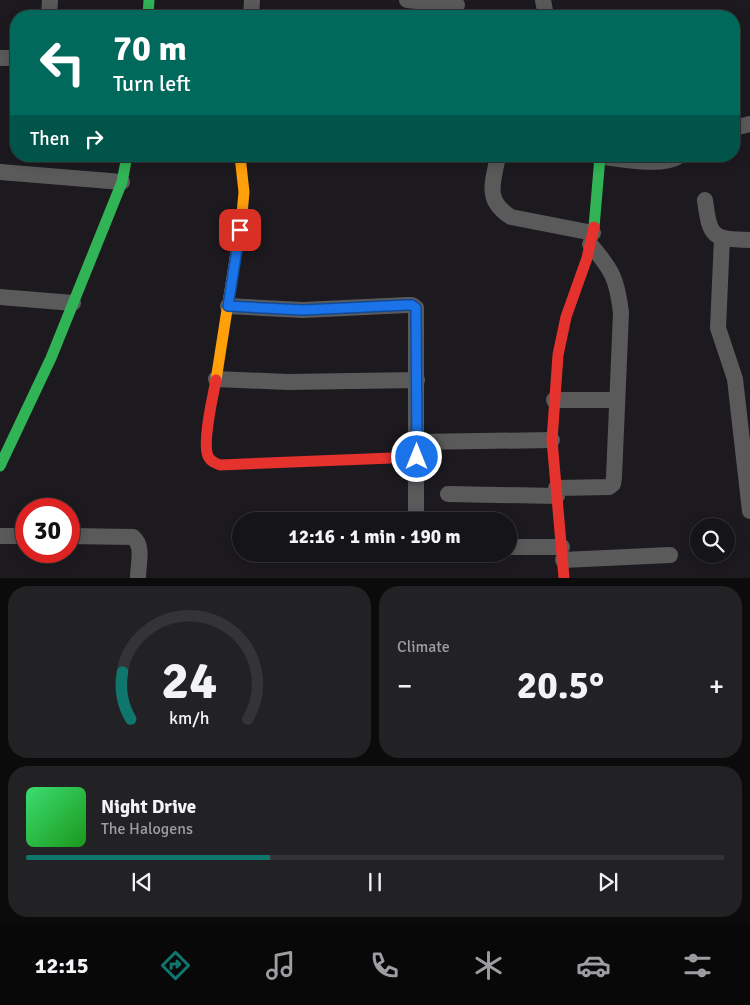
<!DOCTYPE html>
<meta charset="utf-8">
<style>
body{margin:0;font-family:Signika,sans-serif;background:#222123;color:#f1f3f6;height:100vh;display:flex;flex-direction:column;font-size:19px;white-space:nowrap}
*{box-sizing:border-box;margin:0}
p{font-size:16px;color:#9d9ea1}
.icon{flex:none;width:28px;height:28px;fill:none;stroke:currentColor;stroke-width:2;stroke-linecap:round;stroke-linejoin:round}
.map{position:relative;height:578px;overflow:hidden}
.panel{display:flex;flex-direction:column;gap:8px;padding:8px;background:#0c0b0c;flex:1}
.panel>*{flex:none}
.top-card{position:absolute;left:10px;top:10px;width:730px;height:152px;border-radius:20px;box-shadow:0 2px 12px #0003,0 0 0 1px #343335;background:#00695c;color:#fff;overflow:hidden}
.fabs{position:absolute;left:690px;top:518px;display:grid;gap:10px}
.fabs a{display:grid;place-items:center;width:45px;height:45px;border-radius:50%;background:#151416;box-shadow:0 2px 12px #0003,0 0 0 1px #343335;font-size:25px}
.speed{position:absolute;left:15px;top:498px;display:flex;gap:10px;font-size:25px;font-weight:700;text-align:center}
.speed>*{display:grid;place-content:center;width:65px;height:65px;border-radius:50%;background:#151416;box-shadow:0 2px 12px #0003,0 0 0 1px #343335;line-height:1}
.speed .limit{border:8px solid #d22;background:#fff;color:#111}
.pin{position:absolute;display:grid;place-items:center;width:42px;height:42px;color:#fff;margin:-21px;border-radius:10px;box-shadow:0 2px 8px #0006}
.me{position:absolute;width:55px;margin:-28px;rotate:0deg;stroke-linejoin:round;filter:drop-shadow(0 0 4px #0008)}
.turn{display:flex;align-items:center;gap:18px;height:105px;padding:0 20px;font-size:22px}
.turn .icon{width:65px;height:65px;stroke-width:2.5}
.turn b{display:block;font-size:35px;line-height:42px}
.then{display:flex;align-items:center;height:48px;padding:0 20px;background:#0003;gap:10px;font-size:19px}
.big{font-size:38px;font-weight:800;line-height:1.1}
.panel .widget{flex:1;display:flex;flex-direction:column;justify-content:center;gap:8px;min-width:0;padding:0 18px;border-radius:20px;background:#222123}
.panel .dial{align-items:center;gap:0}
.dial svg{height:130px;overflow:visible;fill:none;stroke:#343335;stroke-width:7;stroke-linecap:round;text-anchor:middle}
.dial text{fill:#f1f3f6;stroke:none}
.song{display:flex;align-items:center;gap:15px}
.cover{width:60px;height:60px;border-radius:8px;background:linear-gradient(135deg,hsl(140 70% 55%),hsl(120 70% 35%))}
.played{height:5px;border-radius:2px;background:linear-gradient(90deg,#0f766e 35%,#343335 35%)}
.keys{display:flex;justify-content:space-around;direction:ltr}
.heat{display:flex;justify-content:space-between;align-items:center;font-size:28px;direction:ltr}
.panel .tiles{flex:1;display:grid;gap:8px;grid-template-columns:1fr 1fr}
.widget:last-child{grid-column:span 2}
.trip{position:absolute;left:232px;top:512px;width:285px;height:50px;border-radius:25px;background:#151416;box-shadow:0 2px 12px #0003,0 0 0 1px #343335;font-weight:800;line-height:50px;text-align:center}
.tabs{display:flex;height:80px;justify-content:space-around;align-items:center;background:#080809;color:#9d9ea1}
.tabs .icon{width:35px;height:35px}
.tabs .active{color:#0f766e}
.tabs b{font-size:22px;color:#f1f3f6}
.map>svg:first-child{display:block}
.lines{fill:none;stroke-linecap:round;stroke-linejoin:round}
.street{stroke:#5b5a5b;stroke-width:16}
.fast{stroke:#30b455;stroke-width:11}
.slow{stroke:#ff9f0a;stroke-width:11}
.jam{stroke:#e5322d;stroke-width:11}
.route-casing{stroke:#114b97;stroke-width:12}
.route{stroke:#1a73e8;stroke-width:9}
</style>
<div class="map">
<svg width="750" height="578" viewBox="0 0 750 578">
<rect width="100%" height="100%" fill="#1c1a1e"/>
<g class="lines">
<!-- street -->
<path class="street" d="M407,0L457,5
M543,0L546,16
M49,16L50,0
M251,16L252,0
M0,58H16
M734,128L750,124
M498,156C493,183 484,200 511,217L593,233
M596,156C617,158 661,168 679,156
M0,172L122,182
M705,200C710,238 712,239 750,240
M722,238L718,328L735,379L750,511
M0,297L73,303
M228,306L303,310L407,305H412L416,308V519
M216,379L287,382L417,380
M554,400H617
M417,442L552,440
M556,488L609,487L613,484L614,477L621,313C617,278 612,270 590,244
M448,494L557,496
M0,536H26
M69,536L133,537C144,546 138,564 138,578
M509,547H562
M563,560L670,555"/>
<!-- fast -->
<path class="fast" d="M148,16L149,0
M594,227L600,157
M0,466L51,358L122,182L127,156"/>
<!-- slow -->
<path class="slow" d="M216,380L242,214L244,192L240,156"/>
<!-- jam -->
<path class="jam" d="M216,380C213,396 202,442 208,456C210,461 215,463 220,465L417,457
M564,578L552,440L558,355L566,317L587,258L594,227"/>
</g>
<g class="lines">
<!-- route casing -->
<g class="route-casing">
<path id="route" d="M240,230L228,306L303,310L407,305H412L416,308L417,457"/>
</g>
<!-- route -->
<use href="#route" class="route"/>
</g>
</svg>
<div class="fabs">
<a><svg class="icon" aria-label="search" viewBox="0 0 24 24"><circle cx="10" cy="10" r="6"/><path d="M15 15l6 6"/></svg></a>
</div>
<div class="speed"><div class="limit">30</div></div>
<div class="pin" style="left:240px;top:230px;background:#d93025"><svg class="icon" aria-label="arrive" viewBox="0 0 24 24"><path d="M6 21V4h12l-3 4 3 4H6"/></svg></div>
<svg class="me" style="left:417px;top:457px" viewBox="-20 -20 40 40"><circle r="17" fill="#1a73e8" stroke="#fff" stroke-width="3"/><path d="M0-11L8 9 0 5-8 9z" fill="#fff"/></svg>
<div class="trip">12:16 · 1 min · 190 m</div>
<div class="top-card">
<div class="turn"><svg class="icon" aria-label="left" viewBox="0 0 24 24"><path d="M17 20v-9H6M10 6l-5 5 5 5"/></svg><div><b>70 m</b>Turn left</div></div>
<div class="then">Then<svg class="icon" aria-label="right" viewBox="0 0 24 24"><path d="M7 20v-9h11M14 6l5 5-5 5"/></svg></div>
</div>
</div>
<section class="panel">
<div class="tiles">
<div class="widget dial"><svg viewBox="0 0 100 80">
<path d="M14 69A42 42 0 1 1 86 69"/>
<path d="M14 69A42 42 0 0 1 9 40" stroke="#0f766e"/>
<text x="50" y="56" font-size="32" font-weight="700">24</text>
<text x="50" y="72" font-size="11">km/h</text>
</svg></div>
<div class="widget"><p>Climate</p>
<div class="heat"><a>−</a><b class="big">20.5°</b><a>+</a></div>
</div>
<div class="widget">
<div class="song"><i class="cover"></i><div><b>Night Drive</b><p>The Halogens</p></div></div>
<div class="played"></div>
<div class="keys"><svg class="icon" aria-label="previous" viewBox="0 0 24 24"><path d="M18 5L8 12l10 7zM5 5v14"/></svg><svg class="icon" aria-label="pause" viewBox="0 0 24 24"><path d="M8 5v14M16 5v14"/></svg><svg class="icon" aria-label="next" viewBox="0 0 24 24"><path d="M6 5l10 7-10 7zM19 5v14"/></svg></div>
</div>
</div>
</section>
<nav class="tabs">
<b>12:15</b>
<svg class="icon active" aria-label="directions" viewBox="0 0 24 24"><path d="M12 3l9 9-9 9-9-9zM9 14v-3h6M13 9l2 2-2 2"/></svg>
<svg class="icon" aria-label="music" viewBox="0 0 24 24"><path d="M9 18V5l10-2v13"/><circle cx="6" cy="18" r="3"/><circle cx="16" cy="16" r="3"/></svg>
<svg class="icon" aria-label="phone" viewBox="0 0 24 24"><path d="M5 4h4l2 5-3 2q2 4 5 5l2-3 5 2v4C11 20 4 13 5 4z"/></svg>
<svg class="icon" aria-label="climate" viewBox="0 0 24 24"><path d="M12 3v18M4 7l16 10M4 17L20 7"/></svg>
<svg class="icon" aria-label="car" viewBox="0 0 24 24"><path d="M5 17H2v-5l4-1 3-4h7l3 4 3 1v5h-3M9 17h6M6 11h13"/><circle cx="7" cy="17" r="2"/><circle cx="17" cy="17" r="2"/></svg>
<svg class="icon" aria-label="filters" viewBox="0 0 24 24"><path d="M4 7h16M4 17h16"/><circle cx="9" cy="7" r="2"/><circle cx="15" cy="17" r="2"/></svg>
</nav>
